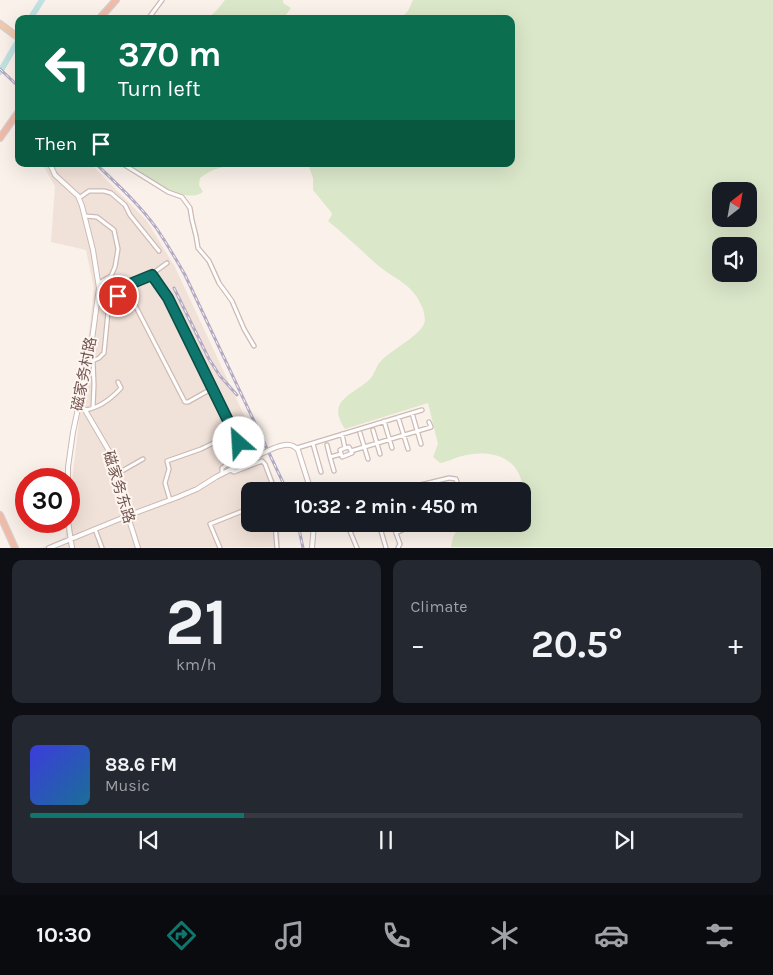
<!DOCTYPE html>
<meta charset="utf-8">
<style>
body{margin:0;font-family:Karla,"Noto Sans SC",sans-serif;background:#242831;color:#f1f3f6;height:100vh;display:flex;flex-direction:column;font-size:19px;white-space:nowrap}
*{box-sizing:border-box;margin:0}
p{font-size:16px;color:#9ea1a6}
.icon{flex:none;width:28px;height:28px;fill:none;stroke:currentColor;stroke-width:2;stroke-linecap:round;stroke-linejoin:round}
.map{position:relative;height:548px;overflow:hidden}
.side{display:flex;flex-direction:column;gap:12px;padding:12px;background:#0d0f14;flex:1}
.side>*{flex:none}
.guide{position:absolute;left:15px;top:15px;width:500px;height:152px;border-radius:10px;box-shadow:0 5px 20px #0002;background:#0b6e4f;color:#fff;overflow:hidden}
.needle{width:32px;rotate:31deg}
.controls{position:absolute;left:712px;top:182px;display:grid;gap:10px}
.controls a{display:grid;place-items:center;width:45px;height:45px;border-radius:10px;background:#171b24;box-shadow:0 5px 20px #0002;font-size:25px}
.speed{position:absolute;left:15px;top:468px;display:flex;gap:10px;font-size:25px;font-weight:700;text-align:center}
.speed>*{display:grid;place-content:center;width:65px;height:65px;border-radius:50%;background:#171b24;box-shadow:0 5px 20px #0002;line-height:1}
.speed .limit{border:8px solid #d22;background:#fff;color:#111}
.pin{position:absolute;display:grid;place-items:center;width:42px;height:42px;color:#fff;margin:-21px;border:2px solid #fff;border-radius:50%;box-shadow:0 1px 5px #0007}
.me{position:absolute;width:55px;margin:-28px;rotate:334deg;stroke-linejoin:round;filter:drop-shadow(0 0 4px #0008)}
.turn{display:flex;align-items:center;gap:18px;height:105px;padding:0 20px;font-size:22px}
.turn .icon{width:65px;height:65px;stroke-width:2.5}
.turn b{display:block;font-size:35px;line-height:42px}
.then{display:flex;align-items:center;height:48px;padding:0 20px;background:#0003;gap:10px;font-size:19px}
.big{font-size:38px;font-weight:700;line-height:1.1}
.side .tile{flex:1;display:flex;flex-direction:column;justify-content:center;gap:8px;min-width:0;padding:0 18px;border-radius:10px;background:#242831}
.side .dial{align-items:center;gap:0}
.dial b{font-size:65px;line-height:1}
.song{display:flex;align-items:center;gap:15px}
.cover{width:60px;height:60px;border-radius:8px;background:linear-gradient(135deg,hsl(240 70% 55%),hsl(200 70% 35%))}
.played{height:5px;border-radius:2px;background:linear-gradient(90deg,#0f766e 30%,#363941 30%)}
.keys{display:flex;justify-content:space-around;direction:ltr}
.heat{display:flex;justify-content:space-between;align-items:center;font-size:28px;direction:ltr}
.side .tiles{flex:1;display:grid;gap:12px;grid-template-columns:1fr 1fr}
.tile:last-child{grid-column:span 2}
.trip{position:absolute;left:241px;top:482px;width:290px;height:50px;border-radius:10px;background:#171b24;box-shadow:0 5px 20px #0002;font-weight:700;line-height:50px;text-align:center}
.menu{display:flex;height:80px;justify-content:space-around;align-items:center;background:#090b0e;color:#9ea1a6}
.menu .icon{width:35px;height:35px}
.menu .selected{color:#0f766e}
.menu b{font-size:22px;color:#f1f3f6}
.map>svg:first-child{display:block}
.residential{fill:#f1e2d9}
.green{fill:#dbe7c9;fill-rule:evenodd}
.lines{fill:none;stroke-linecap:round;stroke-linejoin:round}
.river{stroke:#c0e2e1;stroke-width:6}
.minor-casing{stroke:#cebab4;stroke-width:5.5}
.tertiary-casing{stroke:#cebab4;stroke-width:6}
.primary-casing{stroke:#d8cfce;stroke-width:8}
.trunk-casing{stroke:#d8cfce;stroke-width:8}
.minor{stroke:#fff;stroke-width:3}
.tertiary{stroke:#fff;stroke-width:4}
.primary{stroke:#f2c9aa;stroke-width:5}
.trunk{stroke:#f0bba9;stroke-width:5.5}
.rail-casing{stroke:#b2a9c4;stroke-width:3}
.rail{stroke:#fdf6f0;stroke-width:1;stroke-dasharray:4;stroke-linecap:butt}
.tertiary-bridge-casing{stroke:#cebab4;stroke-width:6;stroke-linecap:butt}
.tertiary-bridge{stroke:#fff;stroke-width:4}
.route-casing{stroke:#0a4d48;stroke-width:12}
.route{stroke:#0f766e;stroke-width:9}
.labels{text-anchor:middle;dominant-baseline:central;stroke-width:4;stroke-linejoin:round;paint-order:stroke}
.street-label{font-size:15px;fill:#735550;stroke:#fdf6f0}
</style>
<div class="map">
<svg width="773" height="548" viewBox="0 0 773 548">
<rect width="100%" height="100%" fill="#faf1ea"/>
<!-- residential -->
<path class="residential" d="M42,164H91L147,221L175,267L278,488V491H250V524H279L280,547L42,548L65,537L67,521H69V508L94,289L86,250L51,242L55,186Z"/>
<!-- green -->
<path class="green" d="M225,0H283V3L291,8L286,15V19H207L216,11Z
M413,0H773V547H451L453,537L460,524H522V491H485L504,489L511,490L519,488L522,483C516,454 486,450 462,456C454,458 448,462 440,463L433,457L438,444L428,403L345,429C326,401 351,396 369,380C375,375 375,367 381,361C390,351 420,335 424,324C426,320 424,313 423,309C413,282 392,279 374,262C359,248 344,234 328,221L332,215L331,212L313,190V178L308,164H511V19H400L408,11ZM721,191H749V219H721ZM749,246V274H721V246Z
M129,164H235C230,167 225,166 219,168C212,170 205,174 200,178L199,185L203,192C187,203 163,186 148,178C141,174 133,170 129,164Z"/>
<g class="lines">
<!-- river -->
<path class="river" d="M30,19L42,0
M0,72L19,39"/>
<!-- minor casing -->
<g class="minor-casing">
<path id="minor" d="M148,19L162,0
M123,164L168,192L182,197L190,208L192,220L196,236L198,248L209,261L219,283L232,301L244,329L254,346
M79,198L89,191H104L111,193L125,205L130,215L159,251
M85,216L97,217L114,230L118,249L115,267L111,276L99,283
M152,275L168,298L244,453L222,468V474
M98,298L119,305L123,311L135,305L185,402H188L213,388
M88,363L99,358L104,353L109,302L128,290L130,284L152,275L156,271L167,263
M93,408L94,385L93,361
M85,410C99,408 111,399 121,388L118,382
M412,413L421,444
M398,417L408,449
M384,421L392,448
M373,430L380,454
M360,433L368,459
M342,434L345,448L349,447L352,453L342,457L340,450L345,448
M313,444L321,472
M327,445L330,457L341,454
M297,448L422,410
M351,451L431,427L429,422
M330,457L334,471
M230,470L234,472L262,461L265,464L275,491
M115,475L143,459
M395,491L449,478L456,479L460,491
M170,500L165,483L169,469L167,461L201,449L234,433
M275,524L277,548
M347,524L357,548
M379,524L386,548
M393,524L396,533
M95,529L102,548
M220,548L210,524L250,508
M398,548L400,544L396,533L415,524"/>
</g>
<!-- tertiary casing -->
<g class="tertiary-casing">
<path id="tertiary" d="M50,164L55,175L78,196L82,206L93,250L99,288L91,347L73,432L68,467V479
M78,405L85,410L109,451L120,491L138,548
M274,448C283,445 291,442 298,450L311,491
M68,521L72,548
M49,548L127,516L178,497L197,489L216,477L261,454
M312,548L314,524"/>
</g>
<!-- primary casing -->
<g class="primary-casing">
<path id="primary" d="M0,24L19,38"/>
</g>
<!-- trunk casing -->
<g class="trunk-casing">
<path id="trunk" d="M99,19L116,0
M0,138L19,111
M0,515L15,548"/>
</g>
<!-- minor -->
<use href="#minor" class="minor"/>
<!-- tertiary -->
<use href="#tertiary" class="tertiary"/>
<!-- primary -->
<use href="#primary" class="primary"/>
<!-- trunk -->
<use href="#trunk" class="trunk"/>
<!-- rail casing -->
<g class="rail-casing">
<path id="rail" d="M0,69L19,87
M96,164C117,184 140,205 157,229C167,244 176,259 185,275L287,491
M174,288L209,359L220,376L237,395
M298,524L303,548"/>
</g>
<!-- rail -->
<use href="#rail" class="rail"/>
<!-- tertiary-bridge casing -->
<g class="tertiary-bridge-casing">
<path id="tertiary-bridge" d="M261,454L274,448"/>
</g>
<!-- tertiary-bridge -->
<use href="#tertiary-bridge" class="tertiary-bridge"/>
</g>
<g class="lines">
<!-- route casing -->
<g class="route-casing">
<path id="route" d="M118,296L128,290L130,284L152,275L168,298L239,443"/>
</g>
<!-- route -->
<use href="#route" class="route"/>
</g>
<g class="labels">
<!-- street labels -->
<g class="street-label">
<text transform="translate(84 374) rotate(-79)">磁家务村路</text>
<text transform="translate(119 487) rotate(73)">磁家务东路</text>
</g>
</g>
</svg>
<div class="controls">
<a><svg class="needle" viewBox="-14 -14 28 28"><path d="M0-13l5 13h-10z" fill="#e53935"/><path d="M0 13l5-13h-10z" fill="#9ea1a6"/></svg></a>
<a><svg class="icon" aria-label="sound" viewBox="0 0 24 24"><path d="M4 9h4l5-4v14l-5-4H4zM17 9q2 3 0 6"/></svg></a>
</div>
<div class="speed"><div class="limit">30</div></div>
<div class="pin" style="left:118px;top:296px;background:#d93025"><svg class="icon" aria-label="arrive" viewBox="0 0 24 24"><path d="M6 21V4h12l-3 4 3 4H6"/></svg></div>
<svg class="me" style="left:239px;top:443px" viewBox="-20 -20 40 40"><circle r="19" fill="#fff"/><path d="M0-13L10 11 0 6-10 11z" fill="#0f766e"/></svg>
<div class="trip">10:32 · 2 min · 450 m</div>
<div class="guide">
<div class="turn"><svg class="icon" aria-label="left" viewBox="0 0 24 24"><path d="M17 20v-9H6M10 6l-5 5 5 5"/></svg><div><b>370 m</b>Turn left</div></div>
<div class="then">Then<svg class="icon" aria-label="arrive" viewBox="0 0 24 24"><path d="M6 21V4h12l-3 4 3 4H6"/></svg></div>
</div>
</div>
<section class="side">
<div class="tiles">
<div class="tile dial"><b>21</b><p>km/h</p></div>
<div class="tile"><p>Climate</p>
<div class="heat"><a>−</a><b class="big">20.5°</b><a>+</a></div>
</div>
<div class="tile">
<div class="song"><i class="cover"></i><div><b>88.6 FM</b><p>Music</p></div></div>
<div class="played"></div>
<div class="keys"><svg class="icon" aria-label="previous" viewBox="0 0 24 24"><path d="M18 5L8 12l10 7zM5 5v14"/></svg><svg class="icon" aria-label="pause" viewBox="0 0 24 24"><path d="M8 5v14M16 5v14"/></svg><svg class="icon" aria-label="next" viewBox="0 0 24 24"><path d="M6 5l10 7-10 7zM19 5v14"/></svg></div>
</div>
</div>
</section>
<nav class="menu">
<b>10:30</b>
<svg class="icon selected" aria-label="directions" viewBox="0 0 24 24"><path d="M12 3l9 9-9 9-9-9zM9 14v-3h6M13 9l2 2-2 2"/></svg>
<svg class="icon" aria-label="music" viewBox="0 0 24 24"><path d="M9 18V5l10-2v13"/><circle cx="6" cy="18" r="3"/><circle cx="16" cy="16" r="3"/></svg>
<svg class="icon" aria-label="phone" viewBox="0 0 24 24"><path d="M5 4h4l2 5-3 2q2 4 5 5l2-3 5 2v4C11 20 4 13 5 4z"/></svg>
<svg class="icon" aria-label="climate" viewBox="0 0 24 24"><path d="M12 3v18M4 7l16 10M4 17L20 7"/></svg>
<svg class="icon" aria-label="car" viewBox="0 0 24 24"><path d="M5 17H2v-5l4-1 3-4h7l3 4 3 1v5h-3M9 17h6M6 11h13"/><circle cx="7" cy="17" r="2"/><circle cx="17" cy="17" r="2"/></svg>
<svg class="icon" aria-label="filters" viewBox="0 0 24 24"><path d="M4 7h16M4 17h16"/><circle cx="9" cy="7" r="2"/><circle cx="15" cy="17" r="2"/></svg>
</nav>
